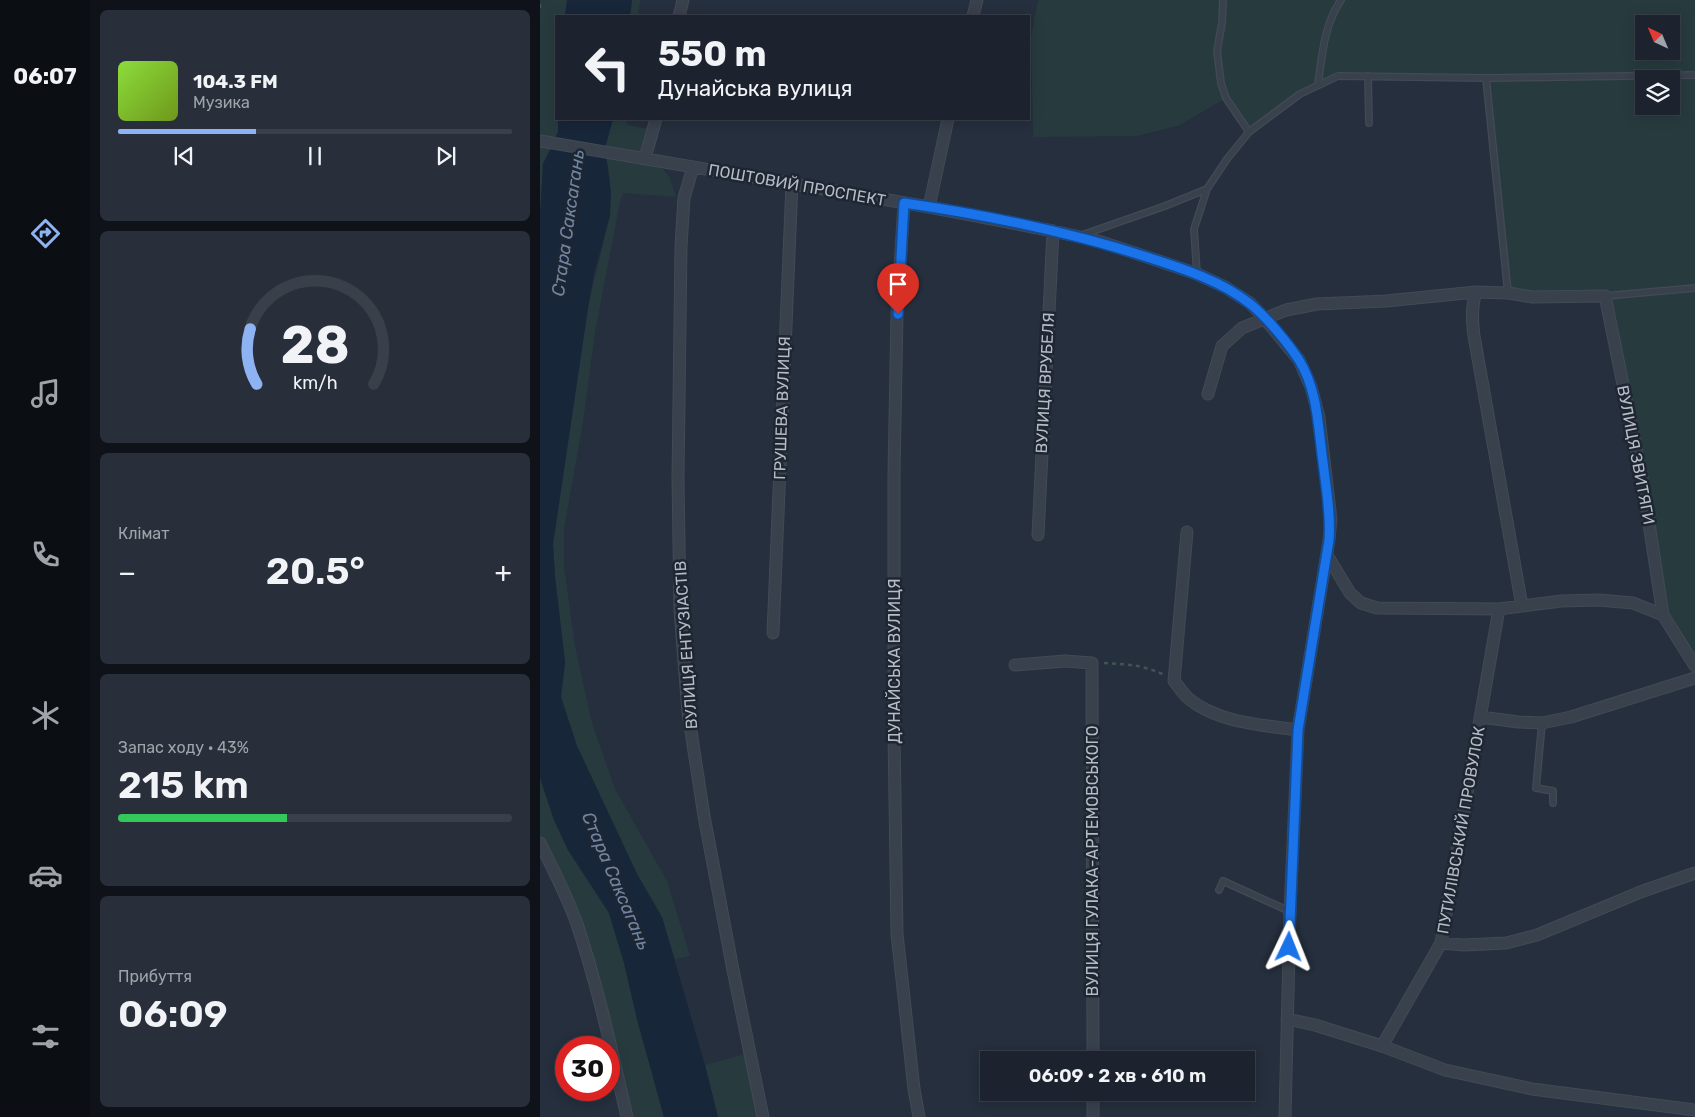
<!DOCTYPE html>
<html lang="uk">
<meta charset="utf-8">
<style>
body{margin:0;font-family:Rubik,sans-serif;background:#292f3a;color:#f1f3f6;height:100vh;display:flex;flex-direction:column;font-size:19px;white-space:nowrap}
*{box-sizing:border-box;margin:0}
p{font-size:16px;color:#a0a4aa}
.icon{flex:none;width:28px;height:28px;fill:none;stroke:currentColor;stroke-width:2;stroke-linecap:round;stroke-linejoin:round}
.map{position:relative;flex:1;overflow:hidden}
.sheet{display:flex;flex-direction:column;gap:10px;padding:10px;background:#0f1319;width:450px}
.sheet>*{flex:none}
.guide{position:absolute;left:15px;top:15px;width:475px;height:105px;border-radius:0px;box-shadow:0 2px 12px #0003,0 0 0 1px #3a404a;background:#1c232e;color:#f1f3f6;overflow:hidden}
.needle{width:32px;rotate:316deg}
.tools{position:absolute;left:1095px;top:15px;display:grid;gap:10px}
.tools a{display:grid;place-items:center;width:45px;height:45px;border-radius:0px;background:#1c232e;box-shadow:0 2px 12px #0003,0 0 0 1px #3a404a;font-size:25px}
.speed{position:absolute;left:15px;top:1036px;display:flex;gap:10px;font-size:25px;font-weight:700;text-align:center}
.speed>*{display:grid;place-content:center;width:65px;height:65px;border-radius:50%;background:#1c232e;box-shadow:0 2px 12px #0003,0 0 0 1px #3a404a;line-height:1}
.speed .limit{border:8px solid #d22;background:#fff;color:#111}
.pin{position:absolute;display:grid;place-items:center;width:42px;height:42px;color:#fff;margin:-51px -21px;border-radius:50% 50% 50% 0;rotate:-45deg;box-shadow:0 0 5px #0007}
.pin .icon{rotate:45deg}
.me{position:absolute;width:55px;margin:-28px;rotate:2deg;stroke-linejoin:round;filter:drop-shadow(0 0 4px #0008)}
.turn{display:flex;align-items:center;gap:18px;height:105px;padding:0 20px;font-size:22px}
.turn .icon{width:65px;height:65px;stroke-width:2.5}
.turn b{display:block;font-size:35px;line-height:42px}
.big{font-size:38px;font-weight:600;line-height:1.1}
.sheet .card{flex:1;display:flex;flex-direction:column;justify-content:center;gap:8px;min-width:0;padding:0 18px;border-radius:8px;background:#292f3a}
.sheet .dial{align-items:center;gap:0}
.dial svg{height:130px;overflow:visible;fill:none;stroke:#3a404a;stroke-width:7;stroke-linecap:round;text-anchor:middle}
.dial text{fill:#f1f3f6;stroke:none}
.song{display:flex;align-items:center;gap:15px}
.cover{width:60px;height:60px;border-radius:8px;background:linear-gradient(135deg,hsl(90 70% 55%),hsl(80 70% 35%))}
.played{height:5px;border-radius:2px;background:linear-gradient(90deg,#8eb3f3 35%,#3a404a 35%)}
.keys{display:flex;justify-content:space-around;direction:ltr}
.heat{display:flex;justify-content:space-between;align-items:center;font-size:28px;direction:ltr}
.charge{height:8px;border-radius:4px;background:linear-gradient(90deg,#34c759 43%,#3a404a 0)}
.trip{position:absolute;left:440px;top:1051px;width:275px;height:50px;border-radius:0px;background:#1c232e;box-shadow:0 2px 12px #0003,0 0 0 1px #3a404a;font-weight:600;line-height:50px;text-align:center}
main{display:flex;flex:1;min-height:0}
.tab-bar{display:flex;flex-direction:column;width:90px;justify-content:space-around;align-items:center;background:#0b0e12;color:#a0a4aa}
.tab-bar .icon{width:35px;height:35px}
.tab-bar .current{color:#8eb3f3}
.tab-bar b{font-size:22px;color:#f1f3f6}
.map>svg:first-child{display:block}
.green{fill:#273b3e;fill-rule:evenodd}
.water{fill:#18263a}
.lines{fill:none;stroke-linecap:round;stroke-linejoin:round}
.lane-casing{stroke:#424a56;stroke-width:8}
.street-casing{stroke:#424a56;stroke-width:13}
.path{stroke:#405456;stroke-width:2.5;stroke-dasharray:4 4;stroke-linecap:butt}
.lane{stroke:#39414d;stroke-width:5.5}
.street{stroke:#39414d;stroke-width:11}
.route-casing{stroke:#114b97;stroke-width:12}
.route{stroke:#1a73e8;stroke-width:9}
.labels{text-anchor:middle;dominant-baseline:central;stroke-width:5;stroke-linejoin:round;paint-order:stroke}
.street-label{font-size:16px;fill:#b5bcc8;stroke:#1e2632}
.water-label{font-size:18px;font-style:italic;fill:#6f85a5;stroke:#1e2632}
</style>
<main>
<nav class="tab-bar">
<b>06:07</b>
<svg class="icon current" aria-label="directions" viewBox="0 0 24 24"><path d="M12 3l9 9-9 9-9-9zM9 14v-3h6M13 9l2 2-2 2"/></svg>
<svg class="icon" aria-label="music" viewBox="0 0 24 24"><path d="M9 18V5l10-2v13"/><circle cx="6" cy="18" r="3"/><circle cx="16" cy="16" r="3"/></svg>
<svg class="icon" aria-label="phone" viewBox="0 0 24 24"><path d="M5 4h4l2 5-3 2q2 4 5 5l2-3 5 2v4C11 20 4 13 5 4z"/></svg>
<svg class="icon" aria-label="climate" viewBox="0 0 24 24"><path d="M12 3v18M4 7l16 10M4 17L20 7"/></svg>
<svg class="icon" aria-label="car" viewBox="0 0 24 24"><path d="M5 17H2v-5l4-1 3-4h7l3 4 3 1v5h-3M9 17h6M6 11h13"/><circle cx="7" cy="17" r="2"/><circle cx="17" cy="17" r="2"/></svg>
<svg class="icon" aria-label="filters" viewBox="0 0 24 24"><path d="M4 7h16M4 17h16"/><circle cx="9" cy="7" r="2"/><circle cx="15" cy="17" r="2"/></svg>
</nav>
<section class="sheet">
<div class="card">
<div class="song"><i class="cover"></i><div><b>104.3 FM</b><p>Музика</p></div></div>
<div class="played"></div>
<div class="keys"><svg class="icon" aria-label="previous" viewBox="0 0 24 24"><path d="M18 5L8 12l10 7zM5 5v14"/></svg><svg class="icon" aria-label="pause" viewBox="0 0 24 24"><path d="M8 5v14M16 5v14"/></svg><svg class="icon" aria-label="next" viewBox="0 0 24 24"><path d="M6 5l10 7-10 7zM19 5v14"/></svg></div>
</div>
<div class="card dial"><svg viewBox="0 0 100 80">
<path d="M14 69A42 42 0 1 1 86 69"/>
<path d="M14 69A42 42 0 0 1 10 35" stroke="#8eb3f3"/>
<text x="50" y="56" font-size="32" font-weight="700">28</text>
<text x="50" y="72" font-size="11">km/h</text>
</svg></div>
<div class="card"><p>Клімат</p>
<div class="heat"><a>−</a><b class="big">20.5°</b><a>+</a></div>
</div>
<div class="card"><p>Запас ходу · 43%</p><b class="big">215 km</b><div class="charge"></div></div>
<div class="card"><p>Прибуття</p><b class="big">06:09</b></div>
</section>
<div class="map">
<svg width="1155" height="1117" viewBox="0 0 1155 1117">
<rect width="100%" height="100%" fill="#252f3d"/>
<!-- green -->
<path class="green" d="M0,0H27L25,16H16V119H18V132L14,140L0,137Z
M92,0H100L98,16H90Z
M498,0H1155V666L1123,615L1065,296L968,293L946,78L798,76L760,94L709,132L686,98L640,125L597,136L493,137L491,37ZM1104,24H1131V51H1104ZM1104,79H1131V106H1104Z
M73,119H85L88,125L108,129L100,153L65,148Z
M0,145L12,147L3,164L0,215Z
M66,157L120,166L130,178L136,197L83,193L80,202L55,332L43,422L24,529V567L35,646L52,723L75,789L127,881L150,956L135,959L122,917L97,874L37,746L21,697L25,662L15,577L13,544L48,308C58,256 79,209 66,157Z
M0,778L14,820L28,850L69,913L84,963L98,1023L124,1117H87L37,923L0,843Z
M209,1053L223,1117H178L165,1065Z"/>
<!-- water -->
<path class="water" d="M27,0H92L90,16H25Z
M18,119H73L65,148L71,192L70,216L54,274L48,308L13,544L15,577L25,662L21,697L37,746L97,874L122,917L165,1065L178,1117H124L98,1023L84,963L69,913L28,850L14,820L0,778V215L3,164L18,132Z"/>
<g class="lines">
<!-- lane casing -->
<g class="lane-casing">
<path id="lane" d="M683,0L682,23L677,51L681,83L686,98L709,132
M828,76L829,123
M946,78L968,293
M778,85C782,55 784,25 801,0
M542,235L625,206L667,189
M657,274L654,229L667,189L687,159L709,132L760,94L798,76L946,78L1155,75
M1065,296L1155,288
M1002,723L996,788L1013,791V803
M679,890L683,881L749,911"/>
</g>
<!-- street casing -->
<g class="street-casing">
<path id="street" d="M139,16L143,0
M433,16L437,0
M0,141L389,207L513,231L558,241L619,261L657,274L685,287L710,303L725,319L759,360L771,387L779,417L791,519L789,540L758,730L750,911L745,1117
M105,158L116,119
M153,167L144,198L141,246L138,479L140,610L148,712L164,816L193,970L223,1117
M364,203L357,314L354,473V734L357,934L374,1089L379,1117
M389,207L408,119
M936,292C931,307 932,321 934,336L982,606
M668,394L682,346L702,328L746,310L777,304L846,301L936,292L968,293L992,297L1065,296L1102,478L1123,615
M647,532L634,681C639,687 643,694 649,699C679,723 722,725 758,730
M498,535L513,231
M787,555L810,593L821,603L837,608L959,609L1021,601L1059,600L1093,603L1123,615L1155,666
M233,633L252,183
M475,665L525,661L552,663L553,1060
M941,717L978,722L1002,723L1031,717L1155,678
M0,843C13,869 27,896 37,924C58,987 72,1052 87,1117
M901,943L924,945L966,943L997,935L1103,891L1155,873
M747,1019L775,1025L842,1046L905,1070L992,1089L1155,1110
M842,1046L901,943L959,609
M553,1117V1092"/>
</g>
<!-- path -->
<path class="path" d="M0,4V8
M564,663C585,664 605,665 624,675"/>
<!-- lane -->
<use href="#lane" class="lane"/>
<!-- street -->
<use href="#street" class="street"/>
</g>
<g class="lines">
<!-- route casing -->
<g class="route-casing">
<path id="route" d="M358,314L364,203C447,215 530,232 610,258C644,269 681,281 709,303C725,315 748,343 759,360C778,391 778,427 783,462C786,488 791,514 789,540L758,730L749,947"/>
</g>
<!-- route -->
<use href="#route" class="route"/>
</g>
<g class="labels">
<!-- street labels -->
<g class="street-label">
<text transform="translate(257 185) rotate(10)">ПОШТОВИЙ ПРОСПЕКТ</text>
<text transform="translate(505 383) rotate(-87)">ВУЛИЦЯ ВРУБЕЛЯ</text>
<text transform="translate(242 408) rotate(-88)">ГРУШЕВА ВУЛИЦЯ</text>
<text transform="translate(1096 455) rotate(79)">ВУЛИЦЯ ЗВИТЯГИ</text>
<text transform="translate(146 645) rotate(-94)">ВУЛИЦЯ ЕНТУЗІАСТІВ</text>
<text transform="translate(354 661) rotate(-90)">ДУНАЙСЬКА ВУЛИЦЯ</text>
<text transform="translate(921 830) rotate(-80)">ПУТИЛІВСЬКИЙ ПРОВУЛОК</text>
<text transform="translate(552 861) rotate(-90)">ВУЛИЦЯ ГУЛАКА-АРТЕМОВСЬКОГО</text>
</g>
<!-- water labels -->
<g class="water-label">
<text transform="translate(28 223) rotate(-82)">Стара Саксагань</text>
<text transform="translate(76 881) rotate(67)">Стара Саксагань</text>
</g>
</g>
</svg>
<div class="tools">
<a><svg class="needle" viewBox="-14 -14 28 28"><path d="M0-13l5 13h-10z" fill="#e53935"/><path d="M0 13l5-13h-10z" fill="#a0a4aa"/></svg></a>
<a><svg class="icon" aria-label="layers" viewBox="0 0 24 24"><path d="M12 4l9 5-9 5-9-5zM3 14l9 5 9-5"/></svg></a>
</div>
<div class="speed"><div class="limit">30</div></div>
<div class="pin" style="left:358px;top:314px;background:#d93025"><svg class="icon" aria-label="arrive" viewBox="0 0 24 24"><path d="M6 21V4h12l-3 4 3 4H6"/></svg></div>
<svg class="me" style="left:749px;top:947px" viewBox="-20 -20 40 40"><path d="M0-17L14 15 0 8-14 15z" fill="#1a73e8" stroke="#fff" stroke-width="4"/></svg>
<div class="trip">06:09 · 2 хв · 610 m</div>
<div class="guide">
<div class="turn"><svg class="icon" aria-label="left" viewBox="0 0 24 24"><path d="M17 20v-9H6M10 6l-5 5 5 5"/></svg><div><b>550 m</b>Дунайська вулиця</div></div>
</div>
</div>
</main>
